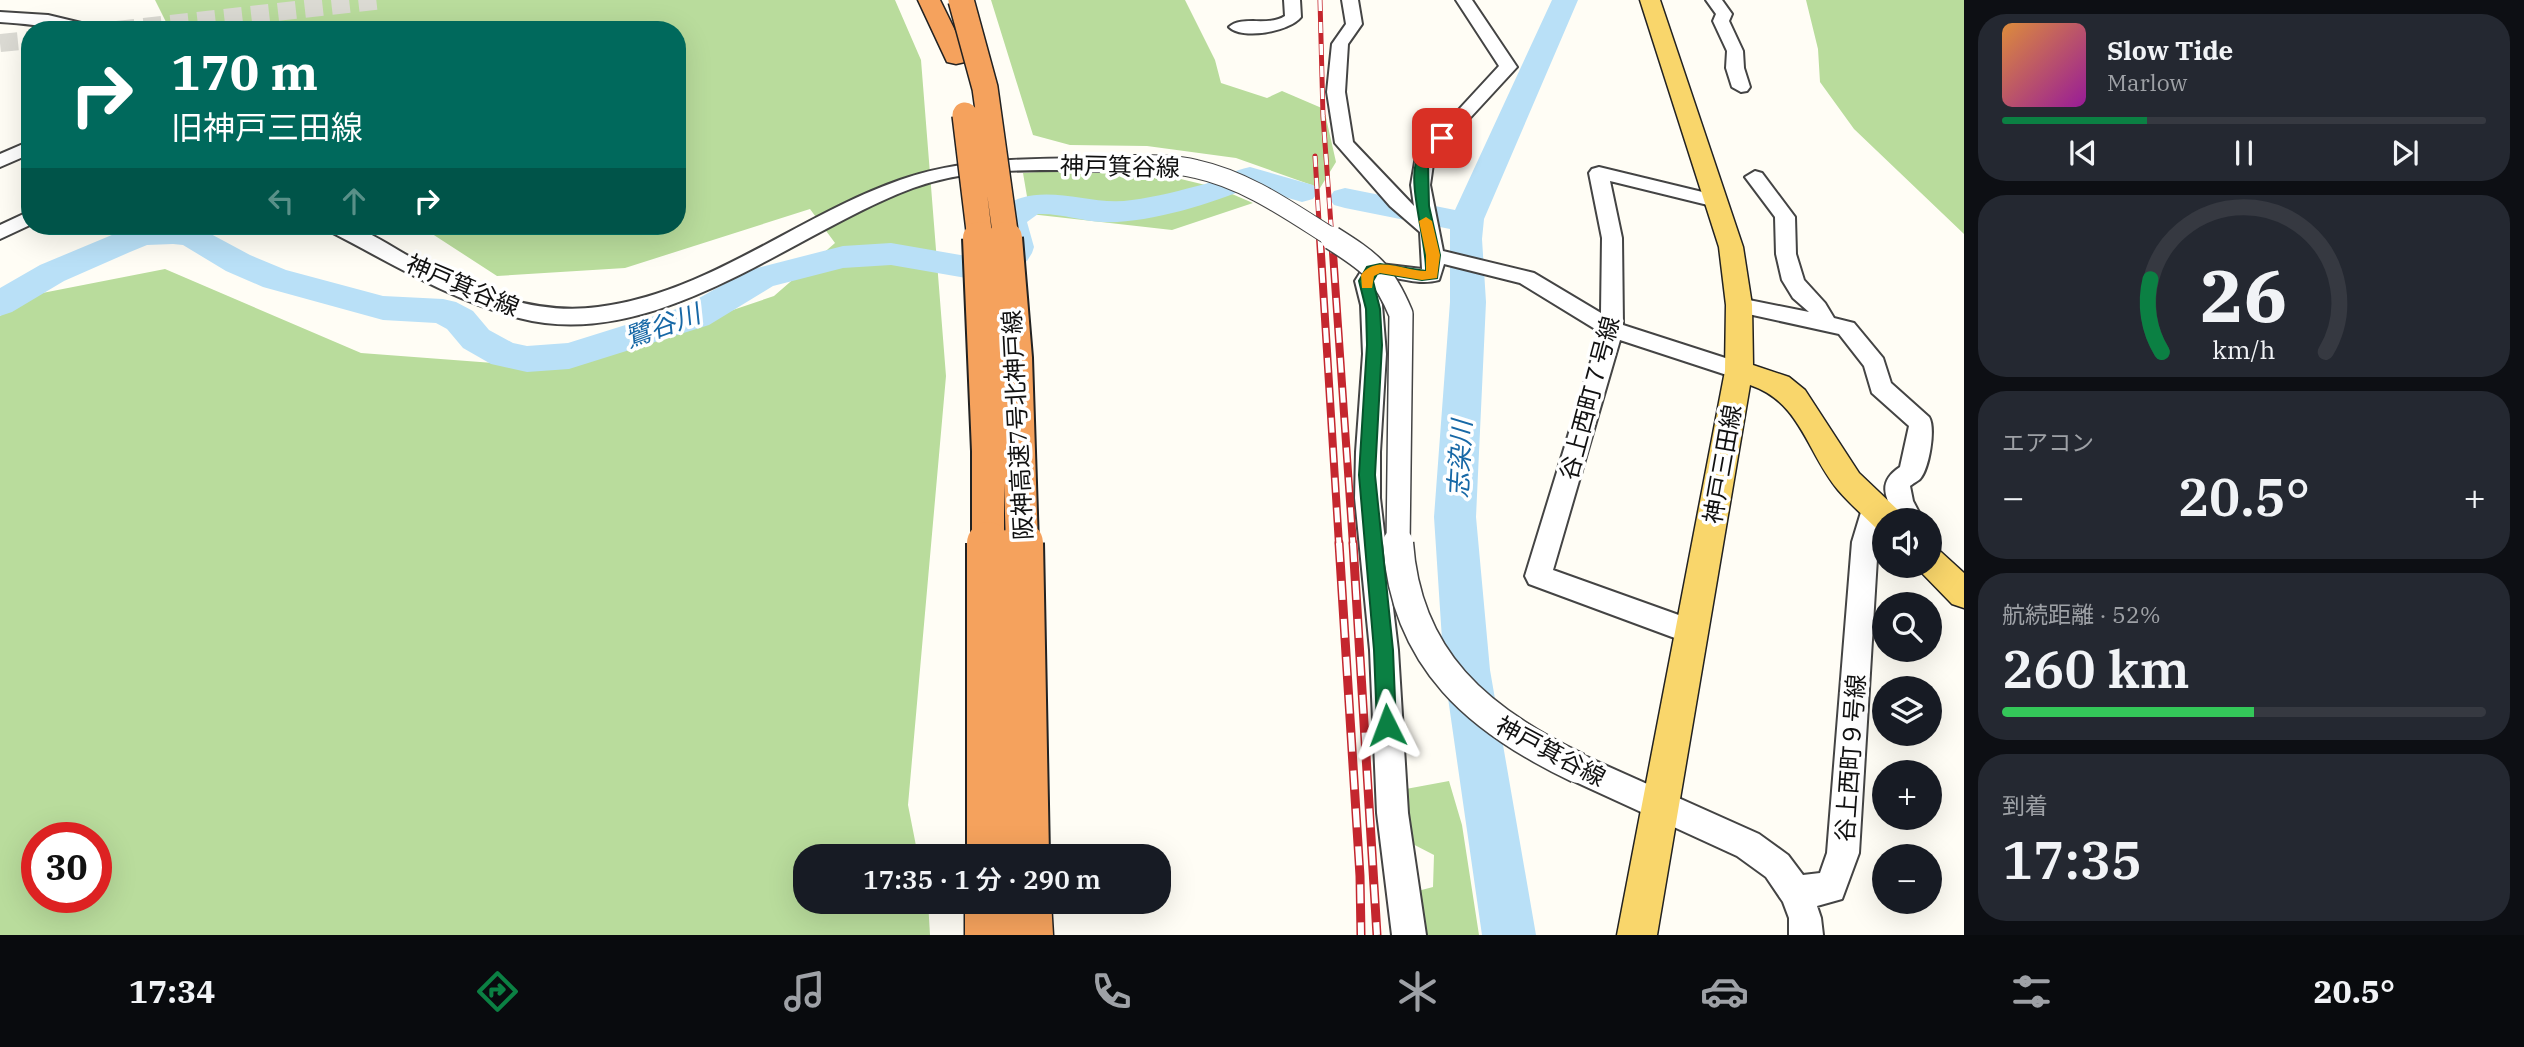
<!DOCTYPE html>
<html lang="ja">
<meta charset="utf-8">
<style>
body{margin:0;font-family:"IBM Plex Serif","Noto Sans JP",serif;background:#242831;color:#f1f3f6;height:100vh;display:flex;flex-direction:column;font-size:26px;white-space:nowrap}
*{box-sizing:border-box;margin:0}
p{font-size:23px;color:#9ea1a6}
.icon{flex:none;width:38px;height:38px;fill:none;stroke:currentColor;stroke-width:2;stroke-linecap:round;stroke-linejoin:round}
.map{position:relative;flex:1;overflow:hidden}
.sheet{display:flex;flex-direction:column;gap:14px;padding:14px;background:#0d0f14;width:560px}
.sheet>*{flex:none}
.hud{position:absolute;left:21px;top:21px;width:665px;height:214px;border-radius:28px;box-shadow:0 7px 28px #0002;background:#00695c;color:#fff;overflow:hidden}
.fabs{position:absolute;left:1872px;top:508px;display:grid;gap:14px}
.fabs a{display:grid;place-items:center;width:70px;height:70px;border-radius:50%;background:#171b24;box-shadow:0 7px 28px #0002;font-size:35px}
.speed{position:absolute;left:21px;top:822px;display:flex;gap:14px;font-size:35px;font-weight:700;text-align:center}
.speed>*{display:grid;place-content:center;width:91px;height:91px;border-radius:50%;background:#171b24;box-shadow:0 7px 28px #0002;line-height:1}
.speed .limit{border:10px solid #d22;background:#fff;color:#111}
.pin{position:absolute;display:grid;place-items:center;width:60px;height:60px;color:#fff;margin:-30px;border-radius:14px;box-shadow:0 4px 10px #0006}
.me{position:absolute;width:77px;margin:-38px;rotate:357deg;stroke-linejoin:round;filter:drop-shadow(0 0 5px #0008)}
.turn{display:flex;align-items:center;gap:24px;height:147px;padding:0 35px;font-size:32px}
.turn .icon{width:91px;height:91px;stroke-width:2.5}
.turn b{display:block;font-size:49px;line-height:60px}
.lanes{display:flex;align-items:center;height:66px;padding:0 35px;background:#0003;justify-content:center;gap:35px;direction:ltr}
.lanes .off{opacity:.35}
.big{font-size:52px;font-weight:600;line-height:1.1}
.sheet .widget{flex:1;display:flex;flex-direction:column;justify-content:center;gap:10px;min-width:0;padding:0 24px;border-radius:28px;background:#242831}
.sheet .dial{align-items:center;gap:0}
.dial svg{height:182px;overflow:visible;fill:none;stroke:#363941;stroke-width:7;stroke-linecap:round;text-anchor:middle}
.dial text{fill:#f1f3f6;stroke:none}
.song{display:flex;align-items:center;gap:21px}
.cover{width:84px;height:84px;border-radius:10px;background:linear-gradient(135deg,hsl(30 70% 55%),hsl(300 70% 35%))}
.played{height:7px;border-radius:4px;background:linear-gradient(90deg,#0b8043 30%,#363941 30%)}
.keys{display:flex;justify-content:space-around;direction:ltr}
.heat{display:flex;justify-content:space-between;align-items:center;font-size:38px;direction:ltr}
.charge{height:10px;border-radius:5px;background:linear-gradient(90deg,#34c759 52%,#363941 0)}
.trip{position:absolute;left:793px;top:844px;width:378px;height:70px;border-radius:28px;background:#171b24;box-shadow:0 7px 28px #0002;font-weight:600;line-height:70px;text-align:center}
.menu{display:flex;height:112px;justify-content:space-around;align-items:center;background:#090b0e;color:#9ea1a6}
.menu .icon{width:49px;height:49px}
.menu .on{color:#0b8043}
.menu b{font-size:32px;color:#f1f3f6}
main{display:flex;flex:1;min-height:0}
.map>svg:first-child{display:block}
.forest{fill:#b9dc9c;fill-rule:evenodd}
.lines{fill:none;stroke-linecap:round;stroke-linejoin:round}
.river{fill:#b9e0f7;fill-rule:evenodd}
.minor-tunnel{stroke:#dbdad3;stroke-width:18;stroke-dasharray:18 9;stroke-linecap:butt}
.minor-casing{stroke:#444;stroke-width:4}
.major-casing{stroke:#222;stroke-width:3}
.highway-casing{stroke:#222;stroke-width:3}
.minor{fill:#fff;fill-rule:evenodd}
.major{fill:#f9d66b;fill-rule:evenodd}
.highway{fill:#f5a25d;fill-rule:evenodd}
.rail-far2-casing{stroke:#c4262e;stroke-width:5}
.rail-far1-casing{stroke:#c4262e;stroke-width:8}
.rail-casing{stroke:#c4262e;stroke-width:9}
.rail-far2{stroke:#fff;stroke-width:3.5;stroke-dasharray:11;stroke-linecap:butt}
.rail-far1{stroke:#fff;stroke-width:5;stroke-dasharray:15;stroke-linecap:butt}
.rail{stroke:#fff;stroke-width:6;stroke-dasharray:19;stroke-linecap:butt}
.minor-bridge-far2-casing{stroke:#444;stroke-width:20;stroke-linecap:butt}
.minor-bridge-far1-casing{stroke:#444;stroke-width:26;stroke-linecap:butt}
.minor-bridge-casing{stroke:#444;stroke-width:33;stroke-linecap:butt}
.highway-bridge-far2-casing{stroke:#222;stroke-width:28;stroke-linecap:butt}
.highway-bridge-far1-casing{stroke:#222;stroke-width:36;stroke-linecap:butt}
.highway-bridge-casing{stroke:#222;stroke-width:46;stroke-linecap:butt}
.minor-bridge-far2{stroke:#fff;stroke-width:18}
.minor-bridge-far1{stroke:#fff;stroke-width:23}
.minor-bridge{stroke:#fff;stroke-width:30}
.highway-bridge-far2{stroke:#f5a25d;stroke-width:25}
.highway-bridge-far1{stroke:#f5a25d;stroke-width:32}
.highway-bridge{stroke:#f5a25d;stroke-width:42}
.route{fill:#0b8043;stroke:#07532c;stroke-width:2}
.slow{fill:#f59e0b}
.labels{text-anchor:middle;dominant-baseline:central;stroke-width:7;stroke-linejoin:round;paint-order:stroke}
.street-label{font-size:24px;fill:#111;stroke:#fff}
.water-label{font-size:26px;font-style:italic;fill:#1768a6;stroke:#fff}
</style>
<main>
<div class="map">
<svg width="1964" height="935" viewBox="0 0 1964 935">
<rect width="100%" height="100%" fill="#fffdf5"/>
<!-- forest -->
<path class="forest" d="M155,0H895L921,60L946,376L908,805L918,856H805V901H928L930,935H0V316L27,296L165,269L361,353L561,368L774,296L835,243L810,209L625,268L497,276L420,226H677V30H170ZM37,838H96V898H37Z
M991,0H1185L1215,60L1221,83L1267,98L1282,91L1324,109L1336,162L1320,188L1236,158L1147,146L1070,145L1033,135Z
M1806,0H1964V234L1854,129L1820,82L1818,49Z
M1067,170L1160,174L1218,188L1253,203L1172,230L1030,214L1023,173Z
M1449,781L1462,825L1479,935H1418L1410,893L1433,887L1434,855L1403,839L1395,791Z"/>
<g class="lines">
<!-- river -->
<path class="river" d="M1552,0H1578L1484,219L1482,239L1486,302L1476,517L1490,670L1536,935H1482L1444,670L1434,517L1450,302V229L1345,208L1334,205L1329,198L1334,191L1345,188L1455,210Z
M1250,167L1313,185L1318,192L1313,199L1302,202L1250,187C1212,204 1145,224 1103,222C1081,221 1060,213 1038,214L1027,222L1034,247L1032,253L1027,261L1011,271L972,279L891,265L843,268L773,286L709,325L569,369L527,372L491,364L463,348L447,329L436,323L383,320L263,287L226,271L183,245L173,244L147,245L130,252L64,281L12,312L0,316V288L40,265L131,227L196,226L250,255L286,270L383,296L443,299L456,302L473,311L489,330L513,343L527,346L568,343L683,307L749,270L843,246L891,243L972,257L990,254L1000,247L993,227C995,212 1007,202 1021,198C1057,187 1094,206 1132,200C1156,197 1182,190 1205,184C1221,179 1233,170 1250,167Z"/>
<!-- minor-tunnel -->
<path class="minor-tunnel" d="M117,30L383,0
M0,43L30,40"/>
<!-- minor casing -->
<g class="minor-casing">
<path id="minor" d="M1284,0H1300L1301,17C1289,32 1242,40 1229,27C1242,15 1268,27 1285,16Z
M1342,0H1358L1362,24L1348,44L1345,92L1353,142L1414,206L1411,185L1416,156L1499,66L1456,0H1472L1517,67L1434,157L1430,185L1443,251L1534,273L1601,313L1602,238L1589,173L1592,169L1599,167L1723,197L1726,201L1723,205L1716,207L1610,181L1622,238L1623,325L1747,365L1750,371L1747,377L1739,379L1620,340L1553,570L1701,623L1705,632L1701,641L1691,644L1529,584L1525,576L1600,332L1520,283L1444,264L1439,280C1418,286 1400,277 1379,276L1377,281L1382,305L1386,354L1380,452V498L1398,650L1408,813L1426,935H1392L1377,813L1370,650L1355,498L1356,452L1363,354L1361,305L1355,281L1365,265L1372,263L1422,269L1420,232L1390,206L1335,143L1327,92L1332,44L1346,24Z
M1706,0H1722L1732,14L1729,21L1743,51L1744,68L1750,87L1747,91L1741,92L1732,87L1726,68L1727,51L1713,21L1716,14Z
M0,12L48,15L98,27L100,30C66,30 34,24 0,22Z
M30,141V154L0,167V154Z
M1121,158L1128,160L1130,164L1128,168C1108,173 1085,170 1064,170C1014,170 961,170 913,188C792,233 656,354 519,318C450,300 390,262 327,230L324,226C332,226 343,224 350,226C371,232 393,248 412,258C470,288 530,316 598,307C709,293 797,216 900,180C971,155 1047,159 1121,158Z
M1755,171L1762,173L1795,217L1796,254L1804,280L1825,303L1834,318L1854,323L1883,358L1891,383L1929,417C1936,428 1929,469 1920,479C1919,480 1911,485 1910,486L1913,501L1923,520H1897C1886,498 1876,483 1900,467L1909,426L1872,393L1864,366L1839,334L1739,312L1731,310L1728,305L1731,300L1739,298L1809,312L1793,298L1782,280L1776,254L1775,217L1745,177Z
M30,211V225L0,239V225Z
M1874,496L1883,499L1887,506L1878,542L1859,853L1842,899L1817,906L1821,918L1823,935H1789V918L1783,902L1766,877L1737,856L1567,778L1563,768L1567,758L1578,754L1589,758L1759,834L1788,855L1803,875L1820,873L1827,853L1852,542L1865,499Z"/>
</g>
<!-- major casing -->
<g class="major-casing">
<path id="major" d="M1640,0H1660L1743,247L1752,305L1753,365L1789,377L1805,390L1859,473L1899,511L1903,520H1885V531L1877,529C1864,516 1850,504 1838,490C1807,453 1801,402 1750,385L1657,935H1617L1725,371L1726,305L1719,247Z
M1930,548L1941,552L1964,573V608L1952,604L1919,570L1916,565H1930Z"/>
</g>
<!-- highway casing -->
<g class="highway-casing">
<path id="highway" d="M918,0H940L968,57L965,62L956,64L947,62Z
M965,901H1051L1053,935H965Z"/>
</g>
<!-- minor -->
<use href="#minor" class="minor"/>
<!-- major -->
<use href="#major" class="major"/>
<!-- highway -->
<use href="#highway" class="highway"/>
<!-- rail-far2 casing -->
<g class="rail-far2-casing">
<path id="rail-far2" d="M1320,0L1323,116L1332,239
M1315,156L1320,239"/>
</g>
<!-- rail-far1 casing -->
<g class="rail-far1-casing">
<path id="rail-far1" d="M1320,238L1339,545
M1332,238L1353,545"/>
</g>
<!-- rail casing -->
<g class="rail-casing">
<path id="rail" d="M1339,543L1360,876L1361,935
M1353,543L1377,935"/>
</g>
<!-- rail-far2 -->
<use href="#rail-far2" class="rail-far2"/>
<!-- rail-far1 -->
<use href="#rail-far1" class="rail-far1"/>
<!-- rail -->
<use href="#rail" class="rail"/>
<!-- minor-bridge-far2 casing -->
<g class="minor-bridge-far2-casing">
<path id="minor-bridge-far2" d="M1121,164C1146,164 1172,163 1196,169C1247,180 1291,212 1334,239"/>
</g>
<!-- minor-bridge-far1 casing -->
<g class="minor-bridge-far1-casing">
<path id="minor-bridge-far1" d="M1332,238C1370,262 1383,271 1401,314L1398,545"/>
</g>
<!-- minor-bridge casing -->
<g class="minor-bridge-casing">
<path id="minor-bridge" d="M1398,543C1406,660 1479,721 1578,768"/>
</g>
<!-- highway-bridge-far2 casing -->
<g class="highway-bridge-far2-casing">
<path id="highway-bridge-far2" d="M961,0L985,88L1006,239
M965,115L980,239"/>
</g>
<!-- highway-bridge-far1 casing -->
<g class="highway-bridge-far1-casing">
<path id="highway-bridge-far1" d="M979,238L988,451V545
M1006,238L1016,358L1022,545"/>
</g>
<!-- highway-bridge casing -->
<g class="highway-bridge-casing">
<path id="highway-bridge" d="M988,543V856
M1022,543L1028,856"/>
</g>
<!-- minor-bridge-far2 -->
<use href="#minor-bridge-far2" class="minor-bridge-far2"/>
<!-- minor-bridge-far1 -->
<use href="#minor-bridge-far1" class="minor-bridge-far1"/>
<!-- minor-bridge -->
<use href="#minor-bridge" class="minor-bridge"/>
<!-- highway-bridge-far2 -->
<use href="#highway-bridge-far2" class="highway-bridge-far2"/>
<!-- highway-bridge-far1 -->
<use href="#highway-bridge-far1" class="highway-bridge-far1"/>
<!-- highway-bridge -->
<use href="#highway-bridge" class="highway-bridge"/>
</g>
<!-- route -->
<path class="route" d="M1437,135L1448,138L1428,163L1429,206L1440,255L1437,278L1422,280L1380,273L1377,274L1373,281L1380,309L1382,345L1375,475L1393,650L1396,725L1394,731L1387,734L1380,731L1377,725L1374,650L1359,475L1367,345L1366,309L1359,281L1367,267L1380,264L1426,271C1427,245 1407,181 1417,161C1421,152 1431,143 1437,135Z"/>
<!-- slow -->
<path class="slow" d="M1426,217L1432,221L1440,255L1437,278L1422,280L1380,273L1374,276L1372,288H1362L1361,275C1376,254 1404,271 1426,271V255L1419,221Z"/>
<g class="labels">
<!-- street labels -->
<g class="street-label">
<text transform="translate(1120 166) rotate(1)">神戸箕谷線</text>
<text transform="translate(463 285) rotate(23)">神戸箕谷線</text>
<text transform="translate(1589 398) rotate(-75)">谷上西町７号線</text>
<text transform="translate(1017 425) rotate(-93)">阪神高速7号北神戸線</text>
<text transform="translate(1722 464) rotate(-80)">神戸三田線</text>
<text transform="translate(1551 751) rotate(28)">神戸箕谷線</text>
<text transform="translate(1850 758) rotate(-86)">谷上西町９号線</text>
</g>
<!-- water labels -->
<g class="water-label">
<text transform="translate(662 325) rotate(-20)">鷺谷川</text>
<text transform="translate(1459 459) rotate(-87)">志染川</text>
</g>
</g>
</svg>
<div class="fabs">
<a><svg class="icon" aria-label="sound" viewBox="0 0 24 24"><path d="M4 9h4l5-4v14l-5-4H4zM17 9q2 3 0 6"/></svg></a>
<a><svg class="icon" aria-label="search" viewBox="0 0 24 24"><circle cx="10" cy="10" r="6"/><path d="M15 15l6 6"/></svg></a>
<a><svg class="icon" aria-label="layers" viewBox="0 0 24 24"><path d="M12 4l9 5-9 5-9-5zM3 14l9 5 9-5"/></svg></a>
<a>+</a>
<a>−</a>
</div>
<div class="speed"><div class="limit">30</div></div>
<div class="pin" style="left:1442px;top:138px;background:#d93025"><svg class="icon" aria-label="arrive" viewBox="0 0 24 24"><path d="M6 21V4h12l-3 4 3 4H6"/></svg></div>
<svg class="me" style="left:1387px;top:725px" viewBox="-20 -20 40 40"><path d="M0-17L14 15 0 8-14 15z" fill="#0b8043" stroke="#fff" stroke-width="4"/></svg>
<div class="trip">17:35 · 1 分 · 290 m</div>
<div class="hud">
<div class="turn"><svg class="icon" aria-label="right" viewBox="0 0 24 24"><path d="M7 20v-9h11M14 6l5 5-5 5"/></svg><div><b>170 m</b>旧神戸三田線</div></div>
<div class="lanes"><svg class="icon off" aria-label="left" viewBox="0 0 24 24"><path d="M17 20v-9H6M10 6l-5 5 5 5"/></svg><svg class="icon off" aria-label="ahead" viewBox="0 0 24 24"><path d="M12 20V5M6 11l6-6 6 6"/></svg><svg class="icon" aria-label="right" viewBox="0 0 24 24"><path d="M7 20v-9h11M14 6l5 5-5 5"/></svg></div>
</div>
</div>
<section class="sheet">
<div class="widget">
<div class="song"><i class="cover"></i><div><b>Slow Tide</b><p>Marlow</p></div></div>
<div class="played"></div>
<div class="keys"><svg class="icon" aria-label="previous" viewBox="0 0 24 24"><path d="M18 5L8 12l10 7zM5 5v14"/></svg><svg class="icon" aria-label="pause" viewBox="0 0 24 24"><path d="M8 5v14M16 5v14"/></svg><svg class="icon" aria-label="next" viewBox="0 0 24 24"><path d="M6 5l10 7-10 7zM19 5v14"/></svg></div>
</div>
<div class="widget dial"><svg viewBox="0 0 100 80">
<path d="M14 69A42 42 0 1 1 86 69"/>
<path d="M14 69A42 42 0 0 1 9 37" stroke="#0b8043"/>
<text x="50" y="56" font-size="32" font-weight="700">26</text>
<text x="50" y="72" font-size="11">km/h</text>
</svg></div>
<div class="widget"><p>エアコン</p>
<div class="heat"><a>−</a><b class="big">20.5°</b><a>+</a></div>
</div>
<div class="widget"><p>航続距離 · 52%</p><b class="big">260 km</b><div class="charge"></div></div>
<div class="widget"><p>到着</p><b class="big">17:35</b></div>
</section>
</main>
<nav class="menu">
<b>17:34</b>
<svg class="icon on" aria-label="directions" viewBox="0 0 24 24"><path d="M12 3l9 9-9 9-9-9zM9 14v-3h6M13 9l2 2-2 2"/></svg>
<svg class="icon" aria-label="music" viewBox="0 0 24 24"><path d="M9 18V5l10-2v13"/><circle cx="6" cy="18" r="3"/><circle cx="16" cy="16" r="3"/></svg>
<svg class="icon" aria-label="phone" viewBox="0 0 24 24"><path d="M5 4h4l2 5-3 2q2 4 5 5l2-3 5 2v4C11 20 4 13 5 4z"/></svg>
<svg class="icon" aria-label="climate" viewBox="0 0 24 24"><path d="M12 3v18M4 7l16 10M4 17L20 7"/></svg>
<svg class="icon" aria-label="car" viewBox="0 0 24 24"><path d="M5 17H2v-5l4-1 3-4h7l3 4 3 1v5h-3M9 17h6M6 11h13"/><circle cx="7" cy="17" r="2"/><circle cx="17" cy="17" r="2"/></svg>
<svg class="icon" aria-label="filters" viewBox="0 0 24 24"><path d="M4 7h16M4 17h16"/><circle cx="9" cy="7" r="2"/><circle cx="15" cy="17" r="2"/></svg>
<b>20.5°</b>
</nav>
